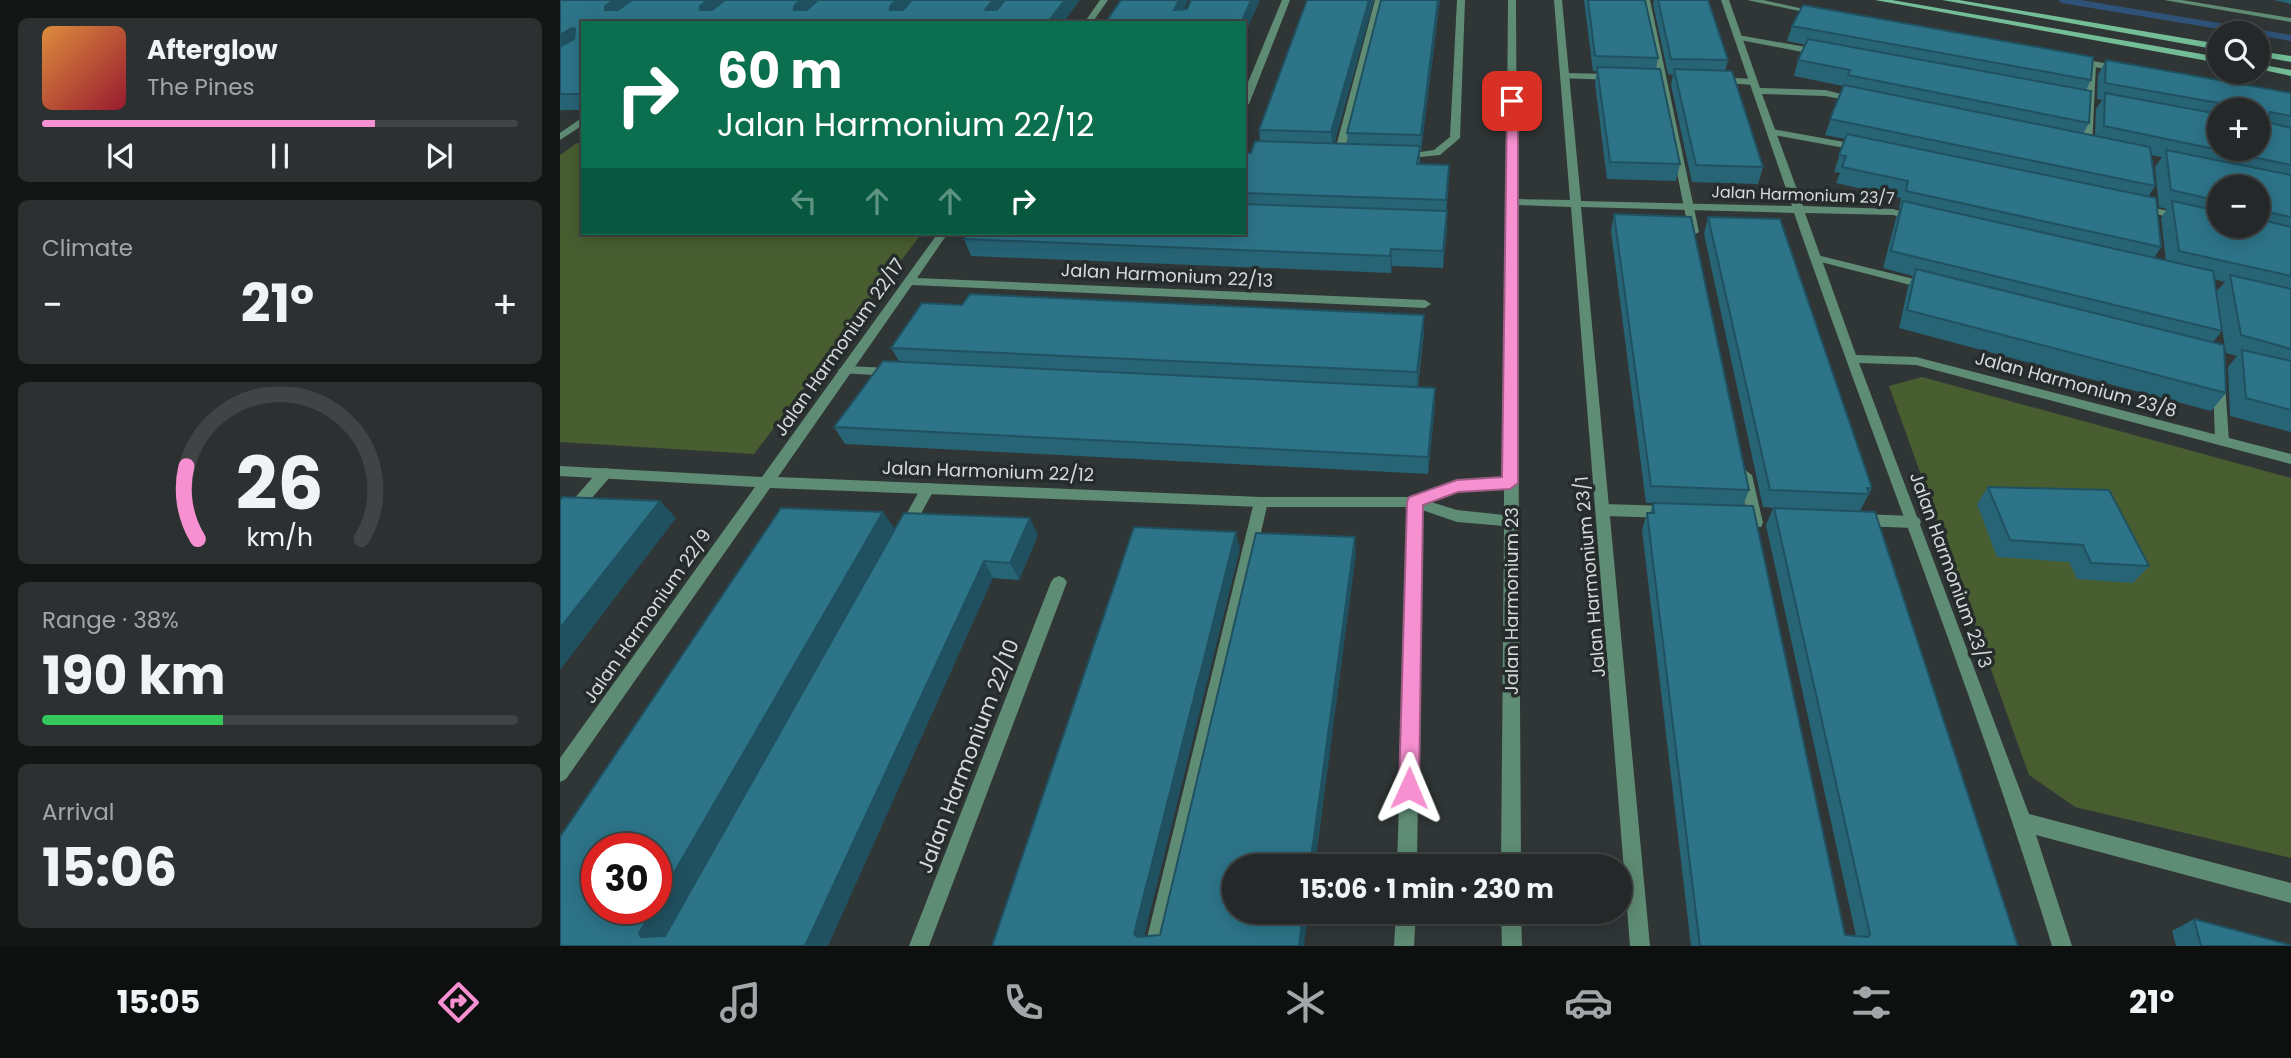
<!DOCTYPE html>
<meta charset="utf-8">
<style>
body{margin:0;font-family:Poppins,sans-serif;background:#2c3030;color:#f1f3f6;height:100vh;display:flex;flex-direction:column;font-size:26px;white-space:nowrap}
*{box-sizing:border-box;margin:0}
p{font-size:23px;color:#a3a6a8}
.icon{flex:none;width:38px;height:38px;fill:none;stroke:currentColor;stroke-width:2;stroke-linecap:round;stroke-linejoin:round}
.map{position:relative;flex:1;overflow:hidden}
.side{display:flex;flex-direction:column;gap:18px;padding:18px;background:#141616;width:560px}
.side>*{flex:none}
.banner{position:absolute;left:21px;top:21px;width:665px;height:214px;border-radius:0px;box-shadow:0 4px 18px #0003,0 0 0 2px #414445;background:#0b6e4f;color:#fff;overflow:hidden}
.tools{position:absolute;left:1647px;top:21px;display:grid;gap:14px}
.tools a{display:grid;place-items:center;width:63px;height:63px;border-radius:50%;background:#242828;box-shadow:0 4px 18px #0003,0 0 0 2px #414445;font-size:35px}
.speed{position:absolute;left:21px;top:833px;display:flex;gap:14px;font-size:35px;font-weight:700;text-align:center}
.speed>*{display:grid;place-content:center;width:91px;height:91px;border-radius:50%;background:#242828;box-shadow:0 4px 18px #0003,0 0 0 2px #414445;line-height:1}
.speed .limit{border:10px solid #d22;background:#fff;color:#111}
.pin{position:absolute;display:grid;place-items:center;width:60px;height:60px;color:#fff;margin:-30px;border-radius:14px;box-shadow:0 4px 10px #0006}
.me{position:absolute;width:77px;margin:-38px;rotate:1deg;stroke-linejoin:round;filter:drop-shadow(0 0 5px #0008)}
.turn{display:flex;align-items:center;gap:24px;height:147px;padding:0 21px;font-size:32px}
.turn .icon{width:91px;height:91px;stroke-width:2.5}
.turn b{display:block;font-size:49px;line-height:60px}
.lanes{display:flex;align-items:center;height:66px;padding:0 21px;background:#0003;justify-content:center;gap:35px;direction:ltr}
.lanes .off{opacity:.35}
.big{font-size:52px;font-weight:700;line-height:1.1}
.side .widget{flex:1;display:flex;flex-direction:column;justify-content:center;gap:10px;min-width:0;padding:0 24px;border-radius:10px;background:#2c3030}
.side .dial{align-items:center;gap:0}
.dial svg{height:182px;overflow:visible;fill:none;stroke:#414445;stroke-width:7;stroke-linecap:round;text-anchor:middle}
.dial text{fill:#f1f3f6;stroke:none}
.song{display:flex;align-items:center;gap:21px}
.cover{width:84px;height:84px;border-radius:10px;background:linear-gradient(135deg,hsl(30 70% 55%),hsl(350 70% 35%))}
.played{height:7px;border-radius:4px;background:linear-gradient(90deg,#f690d0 70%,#414445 70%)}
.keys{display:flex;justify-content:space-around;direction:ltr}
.heat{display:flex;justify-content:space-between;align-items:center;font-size:38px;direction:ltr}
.charge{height:10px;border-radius:5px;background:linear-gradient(90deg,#34c759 38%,#414445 0)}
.trip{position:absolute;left:662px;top:854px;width:410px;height:70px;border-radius:35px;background:#242828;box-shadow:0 4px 18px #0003,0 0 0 2px #414445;font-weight:700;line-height:70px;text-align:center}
.menu{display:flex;height:112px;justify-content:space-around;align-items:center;background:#0e1010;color:#a3a6a8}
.menu .icon{width:49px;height:49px}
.menu .on{color:#f690d0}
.menu b{font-size:32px;color:#f1f3f6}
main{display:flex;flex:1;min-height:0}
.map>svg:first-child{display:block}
.green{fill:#485e31}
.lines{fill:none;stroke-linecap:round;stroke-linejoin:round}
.stream{stroke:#2e5278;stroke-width:6}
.service{fill:#5f8c74;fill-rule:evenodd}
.minor{fill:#5f8c74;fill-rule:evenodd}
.secondary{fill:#73bd97;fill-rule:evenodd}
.wall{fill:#276476;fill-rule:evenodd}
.shaded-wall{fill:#205160}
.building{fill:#2d7489;stroke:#205160;stroke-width:2}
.route{fill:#f690d0;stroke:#a05e87;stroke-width:2}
.labels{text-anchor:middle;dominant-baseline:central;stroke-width:7;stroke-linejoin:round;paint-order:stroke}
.far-street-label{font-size:16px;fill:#d6dada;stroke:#262c2c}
.street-label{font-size:18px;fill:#d6dada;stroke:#262c2c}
.near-street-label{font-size:21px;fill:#d6dada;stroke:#262c2c}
</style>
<main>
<section class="side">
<div class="widget">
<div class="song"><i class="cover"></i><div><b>Afterglow</b><p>The Pines</p></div></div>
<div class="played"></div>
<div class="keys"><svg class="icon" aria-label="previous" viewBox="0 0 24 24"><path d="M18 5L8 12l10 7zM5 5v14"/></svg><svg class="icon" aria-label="pause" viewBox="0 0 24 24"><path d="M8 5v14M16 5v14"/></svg><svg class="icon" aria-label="next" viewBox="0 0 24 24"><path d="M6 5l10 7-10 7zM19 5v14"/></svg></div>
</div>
<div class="widget"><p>Climate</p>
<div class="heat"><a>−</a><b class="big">21°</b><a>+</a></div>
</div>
<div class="widget dial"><svg viewBox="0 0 100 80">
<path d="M14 69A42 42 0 1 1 86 69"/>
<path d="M14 69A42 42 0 0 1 9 37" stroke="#f690d0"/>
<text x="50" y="56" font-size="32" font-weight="700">26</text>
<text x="50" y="72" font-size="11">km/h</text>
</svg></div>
<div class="widget"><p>Range · 38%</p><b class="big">190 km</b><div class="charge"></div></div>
<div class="widget"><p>Arrival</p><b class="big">15:06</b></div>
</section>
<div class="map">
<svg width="1731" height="946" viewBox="0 0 1731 946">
<rect width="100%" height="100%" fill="#303636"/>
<!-- green -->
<path class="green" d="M17,143H23V233H362L194,454L0,442V155Z
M1362,377L1731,478V858L1515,807L1469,775L1329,386Z"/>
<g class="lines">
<!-- stream -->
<path class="stream" d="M1502,0L1731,38"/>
<!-- service -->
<path class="service" d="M815,0H823L784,154L779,157L774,154Z
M1082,0H1090L1139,232L1134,235L1129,232Z
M1178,35L1263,50L1267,53L1263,56L1175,39V35Z
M1532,61L1536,64L1532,147L1527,150L1522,147L1528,64Z
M1004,73L1052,74L1056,77L1052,80L1001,78V74Z
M1156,77L1194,79L1198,82L1194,85L1153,82V78Z
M1212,129L1301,145L1306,148L1301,151L1209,134L1207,132Z
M1581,205L1659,222V226H1664L1659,228L1577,210V206Z
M1257,255L1370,283L1372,285L1366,289L1253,260L1251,258Z
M284,366L332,368L338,372L332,376L280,373L278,370Z
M1659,379L1665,383L1669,441L1662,446L1655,441L1653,383Z
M45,468L50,469L52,473L50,477L5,529L0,531V515L40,469Z
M1185,470L1192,475L1203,523L1201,527H1191L1189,523L1178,475Z
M368,483L373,484L375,488L351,532H341L339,528L341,524L363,484Z
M701,497L706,498L708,502L605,946H585L694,502L696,498Z
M1044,504L1109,506L1114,508L1116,512L1114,516L1109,518L1044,516L1039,514L1037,510L1039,506Z
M1301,514L1354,516L1359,518L1361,522L1359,526L1354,528L1301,526L1296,524L1294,520L1296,516Z"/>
<!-- minor -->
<path class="minor" d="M540,0H548L532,23H524Z
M722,0H730L689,104L684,107V92Z
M897,0H905L900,138L880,155L840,159V155L874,150L890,137Z
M948,0H956L957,199L1010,200L994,0H1002L1021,201L1232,206L1161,0H1169L1200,88L1265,90L1302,99L1297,102L1265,96L1202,94L1243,206L1333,209L1362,218L1357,221L1333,215L1245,213L1296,355L1356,357L1731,454V464L1356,365L1299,363L1469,814L1731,883V903L1476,835L1512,946H1492C1416,698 1319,458 1234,213L1021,207L1090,946H1070L1011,207L957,205L961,866H941L944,526L897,522L862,510L857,866H837L848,507H701L210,488L6,779L0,782V758L195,487L0,476V466L202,477L378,233H388L357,278L865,300L871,304L865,308L352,285L218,477L701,497H854L897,481L944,478ZM944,489V515L897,510L871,502L898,491Z
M1187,0H1203L1262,13L1258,15Z
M1604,0H1622L1731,18V22Z
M1516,58L1561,66L1565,69L1561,72L1513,63V59Z
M23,117V125L0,140V133Z
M499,576L504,578L507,582L369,946H349L491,582L494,578Z
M836,912H856L854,946H834Z
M941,912H961L962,946H942Z"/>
<!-- secondary -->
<path class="secondary" d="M1315,0H1332L1659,57V63Z
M1382,0H1399L1659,44V50Z
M1698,51L1731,56V62L1698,56Z
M1698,64L1731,70V76L1698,69Z"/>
</g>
<!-- wall -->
<path class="wall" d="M0,0L23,23V110H2L0,111Z
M814,0L774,144H788L787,133L880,0L861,151H860V164L889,165L886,211L887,228L883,268L832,266L831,273L411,256L404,239L684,233V153H691L700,142L699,130Z
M1024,0H1085L1098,58L1096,69L1120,164L1116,181L1047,179L1035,83L1037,71H1033Z
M1094,0H1148L1168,60L1165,71L1203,167L1198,184L1132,182L1111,85L1113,75L1108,74L1093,4Z
M1714,0H1731V4Z
M1232,26L1531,80L1526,90L1529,123L1523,134L1535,136L1536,109L1542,100L1537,99L1538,75L1546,60L1731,93V432L1670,416L1668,367L1677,356L1666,353L1656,292L1665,282L1654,279L1662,331L1653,342L1666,393L1651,411L1339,328L1348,287L1353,276L1323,268L1336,218L1340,208H1339L1341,198L1276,183L1280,173L1274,172L1285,139L1265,135L1283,86L1234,76L1238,60L1246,45L1227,41ZM1659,110H1698L1659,149ZM1591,155L1602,157L1595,167L1599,207L1607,209L1601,218L1606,261L1594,258L1601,247L1588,197L1595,186ZM1659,187H1698V226H1659Z
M1054,214L1189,490L1183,506L1285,935L1296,936L1206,525L1213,508L1203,507L1144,234L1148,217L1312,488L1300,511L1458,946H1131L1082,530L1087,513H1090L1093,503H1086L1051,231Z
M864,333L858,387L875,406L868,474L285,444L274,427L339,361L331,348Z
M1428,487L1589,566L1573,583L1517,579L1509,562L1437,557L1417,504Z
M335,529L478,535L459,580L433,578Z
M1634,919L1731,946H1616L1612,931Z"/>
<!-- shaded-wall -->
<path class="shaded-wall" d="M54,0H85L54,21L45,10V6Z
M148,0H176L148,21L140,10V6Z
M241,0H265L241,21L234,10V6Z
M337,0H358L336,21L330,10V6Z
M433,0H449L432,23L425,10Z
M505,0H520L503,23H487Z
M619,0H628L618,23L614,10Z
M691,0H700L684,36V23H681Z
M809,0H814L773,149L771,132Z
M878,0H880L861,151V135Z
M12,28L22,44L0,56V35Z
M889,165V182L886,217V200Z
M887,211V228L883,268V251Z
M831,249L832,266L831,273L830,256Z
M864,315V333L857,389V372Z
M875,388V406L868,474V457Z
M100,501L116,518L0,670V628Z
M323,512L335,529L102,945L81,937L79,933L94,908H96V904Z
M470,518L478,535L459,580L450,563Z
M676,532L680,549L582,945L574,934Z
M795,537L796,554L755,866H750Z
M424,561L433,578L268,946H245Z
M743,912H748L744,946H739Z"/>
<!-- building -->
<path class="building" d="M0,0H54L45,6V10H58L72,0H148L140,6V10H152L165,0H241L234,6V10H247L258,0H337L330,6V10H343L352,0H433L425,10H437L445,0H505L487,23H23V94H0V47L14,39L15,29L12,28L0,35Z
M561,0H619L614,10L627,9L631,0H691L681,23H545Z
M747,0H809L771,132L699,130Z
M821,0H878L861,135L787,133Z
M1028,0H1085L1098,58L1035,56Z
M1098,0H1148L1168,60L1111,59Z
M1243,5L1533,57L1531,80L1232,26Z
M1248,39L1531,91L1529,123L1288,75L1290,70L1238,60Z
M1546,60L1731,93V116L1710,112L1707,122L1731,128V165L1544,126L1545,93L1659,114V149H1698V110H1672L1670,105L1545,83Z
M1037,67L1100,69L1120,164L1050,162Z
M1114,69L1172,71L1203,167L1136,165Z
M1284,85L1590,147L1595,186L1270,119Z
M1287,134L1596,198L1601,247L1346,191L1348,181L1282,167L1286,156L1279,155Z
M695,141L860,146L857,164L889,165L886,200L684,193V153H691Z
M1606,150L1731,175V217L1698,210V187H1659V201L1611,190Z
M1343,201L1653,271L1662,331L1331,251Z
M1612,201L1659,211V226H1698V219L1731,227V276L1619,251Z
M684,204L887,211L883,251L831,249L830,256L404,239L408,233H684Z
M1054,214L1131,217L1189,490L1091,486Z
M1148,217L1220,219L1312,488H1307L1309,494L1210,490Z
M1356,269L1664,345L1666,393L1347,310Z
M1670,275L1731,289V349L1681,335Z
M410,294L864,315L857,372L331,348L362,303L402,305Z
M1682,350L1731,361V410L1686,398Z
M323,361L875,388L868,457L274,427Z
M1428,487L1549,490L1589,566L1531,563L1523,545L1450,540Z
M3,497L100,501L0,628V500Z
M1093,503L1193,506L1285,935L1308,937L1310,934L1214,508L1315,512L1458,946H1140L1087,513H1094Z
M221,508L323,512L96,904V849H37V908H94L79,933L81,937L105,936L344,513L470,518L450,563L424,561L245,946H0V837Z
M574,527L676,532L574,934L577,937L600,935L696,533L795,537L750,866H674V912H743L739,946H432Z
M1634,919L1731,945V946H1641Z"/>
<!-- route -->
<path class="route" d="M952,98L958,101V483L950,489L898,492L863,505L859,788L856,795L849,798L842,795L839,788L847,502L849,497L897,480L942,477L947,101Z"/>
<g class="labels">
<!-- far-street labels -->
<g class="far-street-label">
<text transform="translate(1243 195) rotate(2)">Jalan Harmonium 23/7</text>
</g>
<!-- street labels -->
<g class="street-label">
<text transform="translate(607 275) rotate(3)">Jalan Harmonium 22/13</text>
<text transform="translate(279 347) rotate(-55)">Jalan Harmonium 22/17</text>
<text transform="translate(1516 384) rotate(15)">Jalan Harmonium 23/8</text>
<text transform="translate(428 471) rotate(2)">Jalan Harmonium 22/12</text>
<text transform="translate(1391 570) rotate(70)">Jalan Harmonium 23/3</text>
<text transform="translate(1030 577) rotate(-95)">Jalan Harmonium 23/1</text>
<text transform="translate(951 601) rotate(-90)">Jalan Harmonium 23</text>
<text transform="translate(87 616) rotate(-55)">Jalan Harmonium 22/9</text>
</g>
<!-- near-street labels -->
<g class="near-street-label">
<text transform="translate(408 756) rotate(-69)">Jalan Harmonium 22/10</text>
</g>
</g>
</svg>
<div class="tools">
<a><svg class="icon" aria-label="search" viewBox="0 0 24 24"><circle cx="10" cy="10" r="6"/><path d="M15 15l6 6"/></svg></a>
<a>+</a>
<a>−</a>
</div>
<div class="speed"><div class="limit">30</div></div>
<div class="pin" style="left:952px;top:101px;background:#d93025"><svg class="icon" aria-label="arrive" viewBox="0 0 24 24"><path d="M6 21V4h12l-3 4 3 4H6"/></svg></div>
<svg class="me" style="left:849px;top:788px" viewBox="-20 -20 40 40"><path d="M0-17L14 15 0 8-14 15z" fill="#f690d0" stroke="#fff" stroke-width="4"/></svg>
<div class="trip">15:06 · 1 min · 230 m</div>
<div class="banner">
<div class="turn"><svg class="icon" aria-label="right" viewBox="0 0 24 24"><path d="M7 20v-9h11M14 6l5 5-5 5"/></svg><div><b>60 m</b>Jalan Harmonium 22/12</div></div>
<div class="lanes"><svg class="icon off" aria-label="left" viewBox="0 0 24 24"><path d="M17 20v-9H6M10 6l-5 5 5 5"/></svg><svg class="icon off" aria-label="ahead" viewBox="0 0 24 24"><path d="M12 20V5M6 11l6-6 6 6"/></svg><svg class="icon off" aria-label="ahead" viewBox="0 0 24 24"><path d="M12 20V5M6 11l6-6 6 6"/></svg><svg class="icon" aria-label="right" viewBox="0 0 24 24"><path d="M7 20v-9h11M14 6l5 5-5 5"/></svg></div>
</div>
</div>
</main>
<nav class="menu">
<b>15:05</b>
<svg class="icon on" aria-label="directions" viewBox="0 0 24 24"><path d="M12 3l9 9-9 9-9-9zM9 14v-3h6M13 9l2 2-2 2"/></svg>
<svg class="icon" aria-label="music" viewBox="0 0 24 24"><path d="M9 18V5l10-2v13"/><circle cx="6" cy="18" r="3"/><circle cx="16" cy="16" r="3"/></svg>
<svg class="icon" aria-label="phone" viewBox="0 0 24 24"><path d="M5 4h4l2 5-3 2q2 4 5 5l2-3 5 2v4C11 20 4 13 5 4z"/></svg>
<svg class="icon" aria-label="climate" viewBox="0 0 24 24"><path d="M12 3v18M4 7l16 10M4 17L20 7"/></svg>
<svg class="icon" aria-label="car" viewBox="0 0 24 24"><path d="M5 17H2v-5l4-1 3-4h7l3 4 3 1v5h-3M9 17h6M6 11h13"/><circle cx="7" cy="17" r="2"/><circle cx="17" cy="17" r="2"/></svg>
<svg class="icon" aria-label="filters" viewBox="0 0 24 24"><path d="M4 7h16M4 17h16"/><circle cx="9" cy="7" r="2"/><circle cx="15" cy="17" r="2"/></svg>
<b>21°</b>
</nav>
